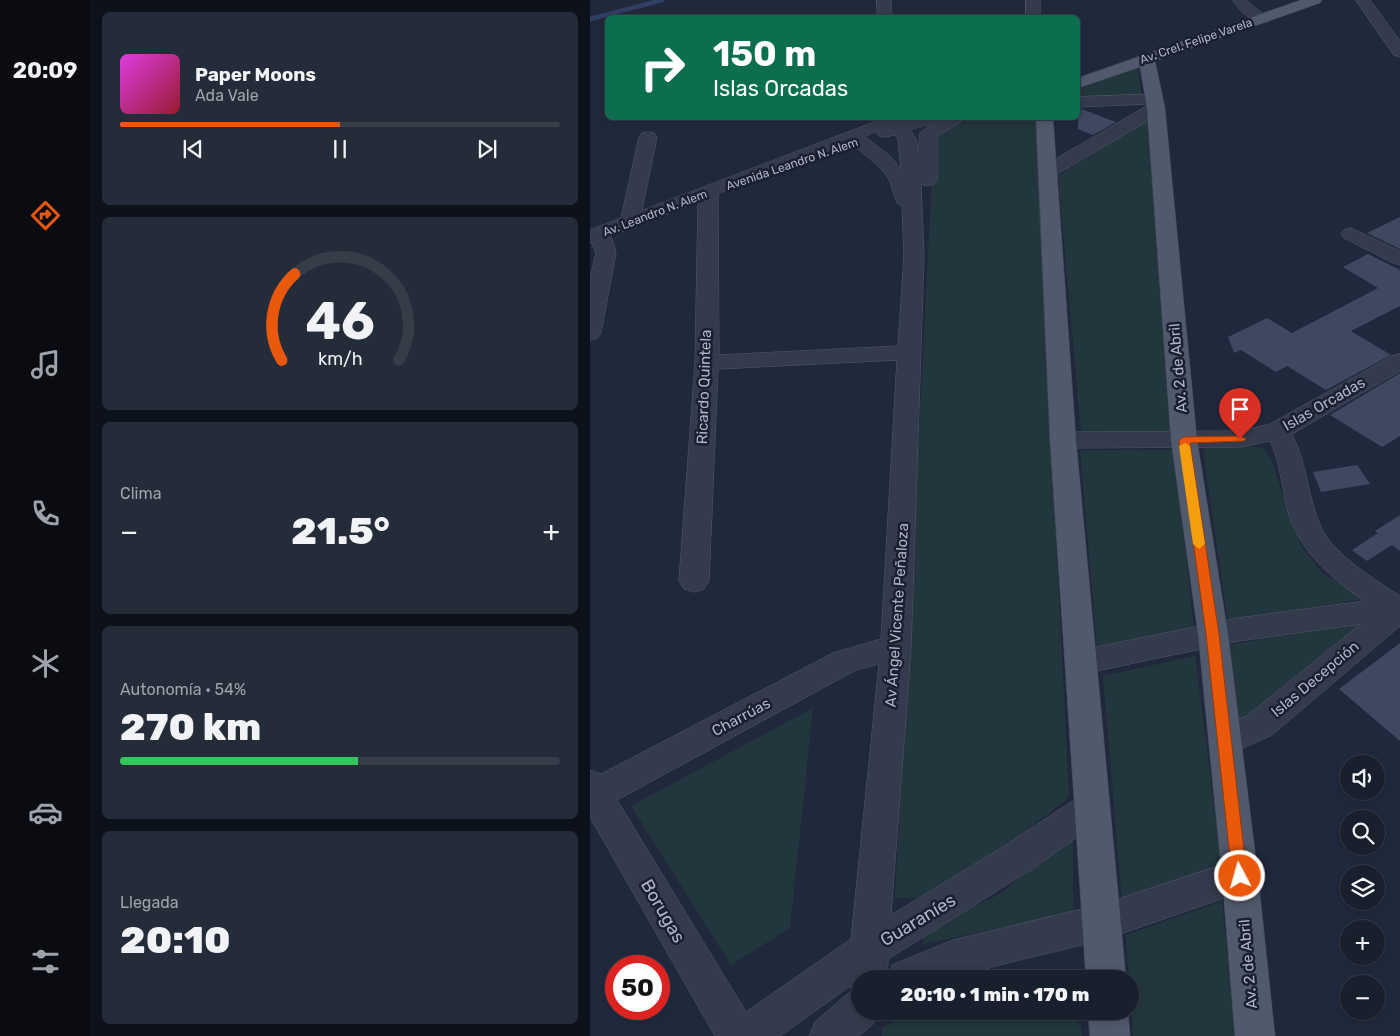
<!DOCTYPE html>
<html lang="es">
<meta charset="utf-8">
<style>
body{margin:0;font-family:Rubik,sans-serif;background:#252c39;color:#f1f3f6;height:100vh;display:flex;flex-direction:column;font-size:19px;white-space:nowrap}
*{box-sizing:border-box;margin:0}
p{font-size:16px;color:#9fa2aa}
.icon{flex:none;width:28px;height:28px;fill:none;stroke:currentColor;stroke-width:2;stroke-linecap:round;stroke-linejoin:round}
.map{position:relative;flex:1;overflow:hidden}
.drawer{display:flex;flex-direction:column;gap:12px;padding:12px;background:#0d1119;width:500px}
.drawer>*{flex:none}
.guide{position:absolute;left:15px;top:15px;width:475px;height:105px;border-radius:8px;box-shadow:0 2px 8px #0003,0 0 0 1px #363d49;background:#0b6e4f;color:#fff;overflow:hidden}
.fabs{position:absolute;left:750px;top:755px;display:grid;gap:10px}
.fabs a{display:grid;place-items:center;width:45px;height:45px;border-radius:50%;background:#181f2d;box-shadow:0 2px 8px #0003,0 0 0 1px #363d49;font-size:25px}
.speed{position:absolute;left:15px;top:955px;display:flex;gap:10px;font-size:25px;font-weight:700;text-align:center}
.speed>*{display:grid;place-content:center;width:65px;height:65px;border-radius:50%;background:#181f2d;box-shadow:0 2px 8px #0003,0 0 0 1px #363d49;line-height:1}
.speed .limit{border:8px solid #d22;background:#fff;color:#111}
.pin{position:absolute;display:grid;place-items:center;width:42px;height:42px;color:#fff;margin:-51px -21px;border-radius:50% 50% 50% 0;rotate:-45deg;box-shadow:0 0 5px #0007}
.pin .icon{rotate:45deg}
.me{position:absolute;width:55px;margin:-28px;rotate:354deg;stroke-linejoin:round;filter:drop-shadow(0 0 4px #0008)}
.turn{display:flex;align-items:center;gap:18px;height:105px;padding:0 25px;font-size:22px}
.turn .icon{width:65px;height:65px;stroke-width:2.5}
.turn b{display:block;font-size:35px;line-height:42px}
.big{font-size:38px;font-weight:800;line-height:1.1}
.drawer .card{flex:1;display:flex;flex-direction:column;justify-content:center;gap:8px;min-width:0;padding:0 18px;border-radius:8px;background:#252c39}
.drawer .dial{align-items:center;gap:0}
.dial svg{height:130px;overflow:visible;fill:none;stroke:#363d49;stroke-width:7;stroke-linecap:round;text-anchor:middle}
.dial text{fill:#f1f3f6;stroke:none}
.song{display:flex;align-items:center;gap:15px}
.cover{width:60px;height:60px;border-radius:8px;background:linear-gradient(135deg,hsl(300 70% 55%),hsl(350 70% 35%))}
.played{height:5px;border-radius:2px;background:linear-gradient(90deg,#ea580c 50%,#363d49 50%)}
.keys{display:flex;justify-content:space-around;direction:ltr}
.heat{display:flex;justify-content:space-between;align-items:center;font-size:28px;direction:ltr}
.charge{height:8px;border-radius:4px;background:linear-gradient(90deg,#34c759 54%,#363d49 0)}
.trip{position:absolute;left:261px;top:970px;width:288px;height:50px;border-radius:25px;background:#181f2d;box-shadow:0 2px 8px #0003,0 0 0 1px #363d49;font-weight:800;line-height:50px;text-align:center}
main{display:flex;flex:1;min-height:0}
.menu{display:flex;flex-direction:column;width:90px;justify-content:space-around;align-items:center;background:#0a0c12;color:#9fa2aa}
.menu .icon{width:35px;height:35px}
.menu .active{color:#ea580c}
.menu b{font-size:22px;color:#f1f3f6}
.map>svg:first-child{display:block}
.green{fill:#22373d}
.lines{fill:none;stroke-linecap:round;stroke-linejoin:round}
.stream{stroke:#303f62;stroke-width:4.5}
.building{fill:#3e485e}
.minor-casing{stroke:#52586a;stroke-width:1}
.major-casing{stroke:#3d4455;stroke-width:1}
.minor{fill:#343b4c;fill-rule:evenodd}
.major{fill:#515a6c;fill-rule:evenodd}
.route{fill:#ea580c;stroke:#983908}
.slow{fill:#f59e0b}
.labels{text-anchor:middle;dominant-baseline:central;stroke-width:5;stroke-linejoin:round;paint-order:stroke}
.far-street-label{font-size:12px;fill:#afb5c8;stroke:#192030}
.street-label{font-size:15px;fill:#afb5c8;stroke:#192030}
.near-street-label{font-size:18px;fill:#afb5c8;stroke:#192030}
</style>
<main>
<nav class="menu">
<b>20:09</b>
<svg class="icon active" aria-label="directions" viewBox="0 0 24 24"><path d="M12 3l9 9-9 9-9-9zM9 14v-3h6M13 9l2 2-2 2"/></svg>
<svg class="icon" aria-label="music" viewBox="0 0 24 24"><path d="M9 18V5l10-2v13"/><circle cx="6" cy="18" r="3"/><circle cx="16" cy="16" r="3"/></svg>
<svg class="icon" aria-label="phone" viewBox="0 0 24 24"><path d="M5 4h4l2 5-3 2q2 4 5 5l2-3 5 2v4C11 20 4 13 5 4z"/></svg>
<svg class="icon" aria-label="climate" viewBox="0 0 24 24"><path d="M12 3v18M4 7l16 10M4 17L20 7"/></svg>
<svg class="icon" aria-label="car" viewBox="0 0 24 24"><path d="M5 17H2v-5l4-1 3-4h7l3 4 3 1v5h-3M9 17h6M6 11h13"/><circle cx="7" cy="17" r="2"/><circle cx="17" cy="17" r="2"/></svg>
<svg class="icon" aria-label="filters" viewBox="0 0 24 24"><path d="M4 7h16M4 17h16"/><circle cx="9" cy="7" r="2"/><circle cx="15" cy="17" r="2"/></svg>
</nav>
<section class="drawer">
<div class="card">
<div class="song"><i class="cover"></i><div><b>Paper Moons</b><p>Ada Vale</p></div></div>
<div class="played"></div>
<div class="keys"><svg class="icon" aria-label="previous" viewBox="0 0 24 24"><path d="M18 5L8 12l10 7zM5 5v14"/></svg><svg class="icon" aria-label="pause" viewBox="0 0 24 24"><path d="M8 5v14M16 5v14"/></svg><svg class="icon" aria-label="next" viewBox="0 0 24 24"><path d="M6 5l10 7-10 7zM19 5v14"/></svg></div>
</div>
<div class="card dial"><svg viewBox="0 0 100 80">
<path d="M14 69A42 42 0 1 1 86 69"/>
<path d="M14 69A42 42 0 0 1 22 16" stroke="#ea580c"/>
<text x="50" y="56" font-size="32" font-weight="700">46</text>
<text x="50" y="72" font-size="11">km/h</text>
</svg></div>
<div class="card"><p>Clima</p>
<div class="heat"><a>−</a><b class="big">21.5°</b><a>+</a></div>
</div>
<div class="card"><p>Autonomía · 54%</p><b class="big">270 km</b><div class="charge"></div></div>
<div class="card"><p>Llegada</p><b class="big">20:10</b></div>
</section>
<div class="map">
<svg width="810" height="1036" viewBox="0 0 810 1036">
<rect width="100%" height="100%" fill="#20293c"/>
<!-- green -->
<path class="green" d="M547,67L552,95L488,100V87Z
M560,116L581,432L491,431L468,176Z
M384,118H445L479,797L417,847L331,898H305L344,138L352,131Z
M656,445L673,448L681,459L709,543L733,574L779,598L638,622L613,449Z
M490,450H584L604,629L507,648Z
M782,620L649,723L640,645Z
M605,656L632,868L532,901L513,676Z
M223,708L200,928L141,965L41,806Z
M483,835V913L333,944L332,931L410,894Z
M632,901L646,1036H543L536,935Z
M409,970L438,972L445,979H392Z
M326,1011H477L491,1025L492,1036H292V1028Z"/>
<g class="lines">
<!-- stream -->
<path class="stream" d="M0,19L72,0"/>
</g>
<!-- building -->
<path class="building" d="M488,109H491L526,122L503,135L488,129Z
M810,217V249L777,233Z
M778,254L810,270V306L761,331L801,355L736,390L697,366L686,372L651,350L644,353L638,337L677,318L702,333L788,288L753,267Z
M810,373V436L792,447L740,415Z
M767,465L780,484L731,492L723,472Z
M810,515V551L802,545L777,561L762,550L788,533L785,531Z
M810,643V741L749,689Z"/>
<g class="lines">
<!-- minor casing -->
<g class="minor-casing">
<path id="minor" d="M287,0H301L302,18H288Z
M436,0H450V18H436Z
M643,0H657L660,4L680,19L678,22C664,26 649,11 643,0Z
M766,0H780L810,41V57L804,55Z
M564,94L570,95L572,99L568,103L572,104L575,108L572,112L464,176L457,178L450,176L448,172L450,168L560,104L488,107V97Z
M295,118H319V120L326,118H374L371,122L347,136V180L344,184L337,186L331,184L334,255L321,647L301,915L416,845L490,796L502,792L514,796L519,807L514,818L442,869L298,959L297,979H270V1011H289L284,1023L269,1036H219L225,1022L256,995L263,992L260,986L190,1036H125L0,817V770L11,774L243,653L291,639L307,360L128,369L119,581L114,589L104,592L94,589L89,581L105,363L108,202L21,236L26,253L11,333L8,338L0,340V279L6,253L2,243H0V230L31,218L49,137L52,133L58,132L64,133L67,137L52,210ZM342,124L330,133L328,152L326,139L320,130ZM286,132L289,136L295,137L305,135L308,139L311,169L299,155L275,137ZM262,142C271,155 287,161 296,175C303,184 302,195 308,204L312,205L314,255L308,346L129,355L128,194ZM289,664L261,939L156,1012L27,800L264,671Z
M761,228L810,251V265L803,263L754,238L751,234L754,230Z
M810,354V371L702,434C718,464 717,499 732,529C744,555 786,580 810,596V626L682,735L635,756L623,752L618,742L623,732L658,715L771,624L649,641L492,674L481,671L476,662L481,653L492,650L649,618L774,601C739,576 708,551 697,508C692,486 690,462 680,441L650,447L473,448L464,446L460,440L464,434L473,432L650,431L680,424L802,356Z
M650,859L663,864L668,876L663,888L513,940L413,964L360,979H297L302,965L363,940L513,904Z"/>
</g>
<!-- major casing -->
<g class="major-casing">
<path id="major" d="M711,0H732L730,3L565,61L575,108L607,440L638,634L668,876L685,1036H645L632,876L608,634L581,440L557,108L550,67L488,88V78Z
M446,118H463L486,440L536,979H496L460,440Z
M498,1011H538L540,1036H500Z"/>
</g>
<!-- minor -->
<use href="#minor" class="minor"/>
<!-- major -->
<use href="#major" class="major"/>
</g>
<!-- route -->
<path class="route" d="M650,436L656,439L654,441L600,443L629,634L657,876L655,881L650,883L645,881L642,876L616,634L589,440L594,437Z"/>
<!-- slow -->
<path class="slow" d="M595,443L600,446L615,544L609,549L603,544L589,446Z"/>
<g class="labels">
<!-- far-street labels -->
<g class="far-street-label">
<text transform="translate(606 41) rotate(-19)">Av. Crel. Felipe Varela</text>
<text transform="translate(202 164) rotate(-19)">Avenida Leandro N. Alem</text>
<text transform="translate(65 213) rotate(-21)">Av. Leandro N. Alem</text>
</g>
<!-- street labels -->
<g class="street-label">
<text transform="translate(588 368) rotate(-95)">Av. 2 de Abril</text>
<text transform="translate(114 387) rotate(-88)">Ricardo Quintela</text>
<text transform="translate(734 404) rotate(-30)">Islas Orcadas</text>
<text transform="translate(307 615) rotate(-86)">Av Ángel Vicente Peñaloza</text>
<text transform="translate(725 679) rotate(-40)">Islas Decepción</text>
<text transform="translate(151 717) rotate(-28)">Charrúas</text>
<text transform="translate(658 964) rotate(-95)">Av. 2 de Abril</text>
</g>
<!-- near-street labels -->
<g class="near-street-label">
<text transform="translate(73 911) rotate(60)">Borugas</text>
<text transform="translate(328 920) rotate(-31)">Guaraníes</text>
</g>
</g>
</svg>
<div class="fabs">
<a><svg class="icon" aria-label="sound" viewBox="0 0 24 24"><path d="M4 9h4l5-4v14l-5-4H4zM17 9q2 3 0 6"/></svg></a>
<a><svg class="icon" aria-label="search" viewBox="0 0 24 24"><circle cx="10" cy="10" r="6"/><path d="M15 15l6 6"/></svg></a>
<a><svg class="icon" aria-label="layers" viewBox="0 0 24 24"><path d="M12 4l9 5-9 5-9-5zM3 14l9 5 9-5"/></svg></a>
<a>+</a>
<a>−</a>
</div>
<div class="speed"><div class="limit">50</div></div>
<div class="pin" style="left:650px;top:439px;background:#d93025"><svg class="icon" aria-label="arrive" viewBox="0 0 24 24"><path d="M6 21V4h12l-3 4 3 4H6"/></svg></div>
<svg class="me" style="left:650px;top:876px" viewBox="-20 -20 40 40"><circle r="17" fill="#ea580c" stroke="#fff" stroke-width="3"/><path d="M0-11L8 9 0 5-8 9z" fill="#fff"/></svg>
<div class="trip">20:10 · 1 min · 170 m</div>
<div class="guide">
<div class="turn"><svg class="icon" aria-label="right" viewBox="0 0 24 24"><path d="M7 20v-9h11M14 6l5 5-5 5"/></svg><div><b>150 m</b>Islas Orcadas</div></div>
</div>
</div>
</main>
